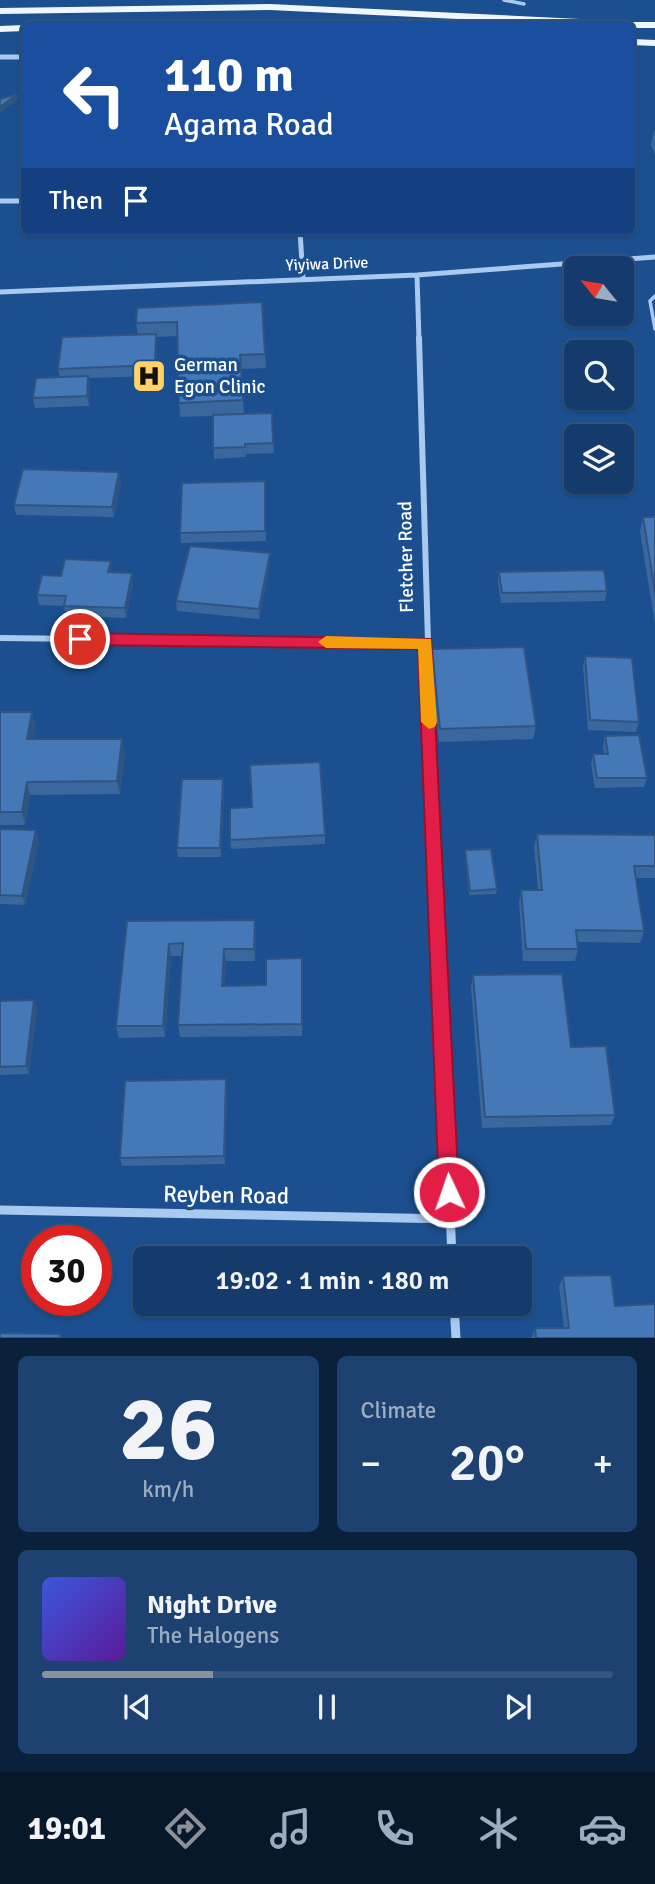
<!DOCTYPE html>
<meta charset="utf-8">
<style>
body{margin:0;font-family:Signika,sans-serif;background:#1d4271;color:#f1f3f6;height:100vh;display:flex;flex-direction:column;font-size:26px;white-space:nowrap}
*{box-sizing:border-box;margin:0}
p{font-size:23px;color:#9dadc1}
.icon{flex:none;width:38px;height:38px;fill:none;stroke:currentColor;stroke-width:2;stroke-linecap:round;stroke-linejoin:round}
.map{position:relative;height:1338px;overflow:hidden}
.drawer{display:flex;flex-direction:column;gap:18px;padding:18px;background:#0b203b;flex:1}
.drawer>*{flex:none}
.top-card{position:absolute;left:21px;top:21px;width:614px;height:214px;border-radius:10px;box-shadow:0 2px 5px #0004,0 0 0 2px #33557e;background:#1a4fa0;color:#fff;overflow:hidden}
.needle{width:46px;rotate:300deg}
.controls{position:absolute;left:564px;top:256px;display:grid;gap:14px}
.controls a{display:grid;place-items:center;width:70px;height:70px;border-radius:10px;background:#143b6b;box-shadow:0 2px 5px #0004,0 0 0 2px #33557e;font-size:35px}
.speed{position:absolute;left:21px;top:1225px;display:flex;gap:14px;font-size:35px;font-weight:700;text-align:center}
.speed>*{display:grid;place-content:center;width:91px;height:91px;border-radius:50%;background:#143b6b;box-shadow:0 2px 5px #0004,0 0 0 2px #33557e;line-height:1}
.speed .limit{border:10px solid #d22;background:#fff;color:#111}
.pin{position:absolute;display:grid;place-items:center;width:60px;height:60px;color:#fff;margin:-30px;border:4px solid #fff;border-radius:50%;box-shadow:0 2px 7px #0007}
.me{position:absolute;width:77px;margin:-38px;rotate:357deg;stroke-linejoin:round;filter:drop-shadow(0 0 5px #0008)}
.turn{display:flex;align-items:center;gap:24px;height:147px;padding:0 28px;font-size:32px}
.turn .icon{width:91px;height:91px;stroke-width:2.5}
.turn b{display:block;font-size:49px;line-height:60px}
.then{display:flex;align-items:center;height:66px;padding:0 28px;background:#0003;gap:14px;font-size:26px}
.big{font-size:52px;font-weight:600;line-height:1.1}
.drawer .card{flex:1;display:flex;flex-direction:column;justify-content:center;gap:10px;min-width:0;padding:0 24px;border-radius:10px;background:#1d4271}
.drawer .dial{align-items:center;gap:0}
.dial b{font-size:91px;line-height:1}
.song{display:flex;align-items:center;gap:21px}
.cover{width:84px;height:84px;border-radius:10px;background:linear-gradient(135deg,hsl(230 70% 55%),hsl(270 70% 35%))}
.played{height:7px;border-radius:4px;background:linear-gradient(90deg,#8c9099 30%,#33557e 30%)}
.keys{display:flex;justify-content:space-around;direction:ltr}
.heat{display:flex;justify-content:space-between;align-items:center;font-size:38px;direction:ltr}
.drawer .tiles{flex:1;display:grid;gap:18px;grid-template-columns:1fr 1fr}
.card:last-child{grid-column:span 2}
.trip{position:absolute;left:133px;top:1246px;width:399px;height:70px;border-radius:10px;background:#143b6b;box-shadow:0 2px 5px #0004,0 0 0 2px #33557e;font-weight:600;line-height:70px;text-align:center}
.tabs{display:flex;height:112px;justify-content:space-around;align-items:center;background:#08182b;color:#9dadc1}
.tabs .icon{width:49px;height:49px}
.tabs .selected{color:#8c9099}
.tabs b{font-size:32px;color:#f1f3f6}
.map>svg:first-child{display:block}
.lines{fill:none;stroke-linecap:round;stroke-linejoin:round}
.lane{stroke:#a9c9ee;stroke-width:3.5}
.street-far2{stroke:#a9c9ee;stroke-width:5}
.street-far1{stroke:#a9c9ee;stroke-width:6}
.street{stroke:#a9c9ee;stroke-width:9}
.primary{fill:#f0f6ff;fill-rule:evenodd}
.wall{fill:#3a679d}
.shaded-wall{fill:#305480}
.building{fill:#4478b7;stroke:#305480;stroke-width:2}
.route{fill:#e11d48;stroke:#92132f;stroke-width:2}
.slow{fill:#f59e0b}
.labels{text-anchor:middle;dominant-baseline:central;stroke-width:7;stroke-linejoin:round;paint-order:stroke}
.far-street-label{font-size:16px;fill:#fff;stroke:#1b4f8f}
.poi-label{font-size:19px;fill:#fff;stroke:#1b4f8f;text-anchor:start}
.street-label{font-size:19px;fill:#fff;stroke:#1b4f8f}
.near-street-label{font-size:23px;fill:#fff;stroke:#1b4f8f}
</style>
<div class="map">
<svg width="655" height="1338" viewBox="0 0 655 1338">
<rect width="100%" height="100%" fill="#1b4f8f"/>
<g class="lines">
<!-- lane -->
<path class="lane" d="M504,0L524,4
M655,296L650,301L655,329"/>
<!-- street-far2 -->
<path class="street-far2" d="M0,57H24
M0,201H24
M300,231L303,279
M417,275L419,340
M0,292L417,275L655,257"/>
<!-- street-far1 -->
<path class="street-far1" d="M419,338L432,776
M0,638L426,643"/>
<!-- street -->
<path class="street" d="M432,775L452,1258
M0,1210L450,1219
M454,1304L456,1338"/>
<!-- primary -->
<path class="primary" d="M270,4L621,21L627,24H561L270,10L0,14V8Z
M655,22V28H632V24H627L632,22Z
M24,25V31L0,32V26Z
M632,39L655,40V46L632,45Z"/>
</g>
<!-- wall -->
<path class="wall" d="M654,131H655V154L651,145Z
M262,302L266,368L241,369L244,414L272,413L274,453L246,454V457L214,459L213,416L180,417L179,403L178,336L157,337V344L156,376L89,378L90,386L89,406L35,408L33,398L60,377L58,369L138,335L136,323Z
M119,472L121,482L114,517L16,515L14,505Z
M266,491V541L181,543L180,533Z
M643,517H655V625L640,531Z
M270,563L259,619L177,611L176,601Z
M112,571V572L133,583L126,618L66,616L64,606L39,605L37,595L61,576Z
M499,572L607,591L605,601L501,603L498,582Z
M432,649L536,726L533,739L439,742L431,663Z
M585,656L639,722L636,732L588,730L583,666Z
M0,712H32L35,726L33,739L125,753L120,794L30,795L25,825H0Z
M605,736L647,778L644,787L595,788L591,764L593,754H604L603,746Z
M223,779L224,789L221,857H178L177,848Z
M0,829L39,840L25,905L0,904Z
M537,834L655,835V878H636L644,931L640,943L577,942L578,949L575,961H523L519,902L521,890H538L534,847Z
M325,835V844L231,849L230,840Z
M465,850L497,889L496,894L469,895L465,855Z
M127,921L256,932L255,961H226L224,986L266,985L303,970L302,1036L180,1037L178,1025L183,956H171L165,1037L119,1038L116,1026Z
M473,975L571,1047L615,1115L611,1125L482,1128L471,987Z
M34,1000L37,1008L29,1074L0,1075V1001Z
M227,1087L225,1164L122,1166L120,1158Z
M563,1276L615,1306L655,1338H531L535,1328H564L559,1287Z"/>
<!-- shaded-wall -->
<path class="shaded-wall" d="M17,94L18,100L0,113V107Z
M156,334L157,344L156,376L155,365Z
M88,376L90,386L89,406L87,396Z
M119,472L121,482L114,517L112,507Z
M270,553V563L259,619V609Z
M111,561L112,571L110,582L108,572Z
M132,573L133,583L126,618L125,608Z
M32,712L35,726L31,752L27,739Z
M122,739L125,753L120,794L117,781Z
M223,779L224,789L221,857L220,848Z
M27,782L30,795L25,825L22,812Z
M36,830L39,840L25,905L22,896Z
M255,920L256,932L255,961L254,949Z
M169,944L171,956L165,1037L163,1026Z
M224,949L226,961L224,997L222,986Z
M34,1000L37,1008L29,1074L26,1066Z
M226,1079L227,1087L225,1164L224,1156Z"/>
<!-- building -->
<path class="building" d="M17,94L0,107V99Z
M262,302L265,354L240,355L243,400L179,403L177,322L136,323L137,308Z
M156,334L155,365L58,369L62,337Z
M88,376L87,396L33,398L36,378Z
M272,413L273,443L245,444V447L213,448V415Z
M23,469L119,472L112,507L14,505Z
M265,481V531L180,533L182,483Z
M643,517H655V592Z
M190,546L270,553L259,609L176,601Z
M65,559L111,561L108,572L132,573L125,608L64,606L66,596L37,595L42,575L61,576Z
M604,570L607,591L502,593L499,572Z
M524,647L536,726L440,729L432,649Z
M585,656L632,658L639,722L590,720Z
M0,712H32L27,739H122L117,781L27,782L22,812H0Z
M639,735L647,778H597L593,754H608L605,736Z
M320,762L325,835L230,840V808L252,807L250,765Z
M182,779H223L220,848H177Z
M0,829L36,830L22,896L0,895Z
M537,834L655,835V866H634L644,931L576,930L578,949H526L521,890H542Z
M491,849L497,889L470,891L465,850Z
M255,920L254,949H224L222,986L266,985V959L302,958V1024L178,1025L183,943L169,944L163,1026H116L127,921Z
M562,974L571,1047L606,1046L615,1115L485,1117L473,975Z
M34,1000L26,1066L0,1067V1001Z
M226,1079L224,1156L120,1158L125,1081Z
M611,1275L615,1306L655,1304V1338H536L535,1328H569L563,1276Z
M0,1333L60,1334V1338H0Z"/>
<!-- route -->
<path class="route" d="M80,633L431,639L459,1192L456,1199L449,1202L442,1199L439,1192L418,649L80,645L72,639Z"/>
<!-- slow -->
<path class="slow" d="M326,636L431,639L437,722L435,727L429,729L421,722L418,649L326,648L318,642Z"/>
<!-- icons -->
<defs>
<g id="hospital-square" transform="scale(1.75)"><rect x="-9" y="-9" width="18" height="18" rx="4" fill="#ffd166" stroke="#1b4f8f"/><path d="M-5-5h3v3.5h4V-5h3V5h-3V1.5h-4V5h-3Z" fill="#111"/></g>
</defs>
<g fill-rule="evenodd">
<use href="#hospital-square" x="149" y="376"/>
</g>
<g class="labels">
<!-- far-street labels -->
<g class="far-street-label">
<text transform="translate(327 264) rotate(-2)">Yiyiwa Drive</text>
</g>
<!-- poi labels -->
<g class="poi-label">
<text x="174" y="365">German<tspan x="174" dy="22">Egon Clinic</tspan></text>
</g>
<!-- street labels -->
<g class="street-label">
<text transform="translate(406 557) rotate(-91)">Fletcher Road</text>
</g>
<!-- near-street labels -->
<g class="near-street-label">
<text transform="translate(226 1195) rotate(1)">Reyben Road</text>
</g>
</g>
</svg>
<div class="controls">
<a><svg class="needle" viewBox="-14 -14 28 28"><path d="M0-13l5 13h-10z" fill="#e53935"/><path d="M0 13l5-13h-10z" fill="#9dadc1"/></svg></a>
<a><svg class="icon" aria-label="search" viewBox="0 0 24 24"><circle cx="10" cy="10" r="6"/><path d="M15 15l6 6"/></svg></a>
<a><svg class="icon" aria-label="layers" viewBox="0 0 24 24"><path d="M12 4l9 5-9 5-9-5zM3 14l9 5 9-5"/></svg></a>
</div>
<div class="speed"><div class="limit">30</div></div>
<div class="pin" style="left:80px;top:639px;background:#d93025"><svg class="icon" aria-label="arrive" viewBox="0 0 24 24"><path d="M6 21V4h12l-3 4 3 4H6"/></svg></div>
<svg class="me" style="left:449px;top:1192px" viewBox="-20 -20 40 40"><circle r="17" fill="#e11d48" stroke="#fff" stroke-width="3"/><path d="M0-11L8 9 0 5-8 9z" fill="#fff"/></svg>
<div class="trip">19:02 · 1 min · 180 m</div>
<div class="top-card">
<div class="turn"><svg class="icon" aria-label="left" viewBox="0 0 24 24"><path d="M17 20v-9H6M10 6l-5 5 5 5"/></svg><div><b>110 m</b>Agama Road</div></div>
<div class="then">Then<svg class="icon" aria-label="arrive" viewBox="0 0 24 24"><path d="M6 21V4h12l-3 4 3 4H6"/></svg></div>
</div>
</div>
<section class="drawer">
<div class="tiles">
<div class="card dial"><b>26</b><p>km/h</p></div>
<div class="card"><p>Climate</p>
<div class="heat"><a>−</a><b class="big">20°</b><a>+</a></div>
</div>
<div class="card">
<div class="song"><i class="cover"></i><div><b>Night Drive</b><p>The Halogens</p></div></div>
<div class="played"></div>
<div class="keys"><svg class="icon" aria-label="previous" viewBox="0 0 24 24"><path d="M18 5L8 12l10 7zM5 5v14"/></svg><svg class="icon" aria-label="pause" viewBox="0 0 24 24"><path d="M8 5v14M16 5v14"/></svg><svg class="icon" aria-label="next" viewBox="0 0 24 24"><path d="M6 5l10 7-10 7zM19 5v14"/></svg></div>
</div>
</div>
</section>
<nav class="tabs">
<b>19:01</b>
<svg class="icon selected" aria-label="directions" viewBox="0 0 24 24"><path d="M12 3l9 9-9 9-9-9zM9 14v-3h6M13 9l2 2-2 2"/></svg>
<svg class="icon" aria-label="music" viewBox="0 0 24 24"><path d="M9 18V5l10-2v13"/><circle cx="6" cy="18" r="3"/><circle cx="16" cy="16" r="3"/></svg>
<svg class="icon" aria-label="phone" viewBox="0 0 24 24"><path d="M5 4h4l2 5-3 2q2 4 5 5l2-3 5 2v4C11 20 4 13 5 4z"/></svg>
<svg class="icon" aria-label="climate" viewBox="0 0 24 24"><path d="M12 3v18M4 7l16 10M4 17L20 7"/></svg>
<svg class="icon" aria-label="car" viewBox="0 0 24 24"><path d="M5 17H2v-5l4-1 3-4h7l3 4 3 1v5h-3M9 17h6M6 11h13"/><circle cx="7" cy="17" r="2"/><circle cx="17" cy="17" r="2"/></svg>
</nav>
